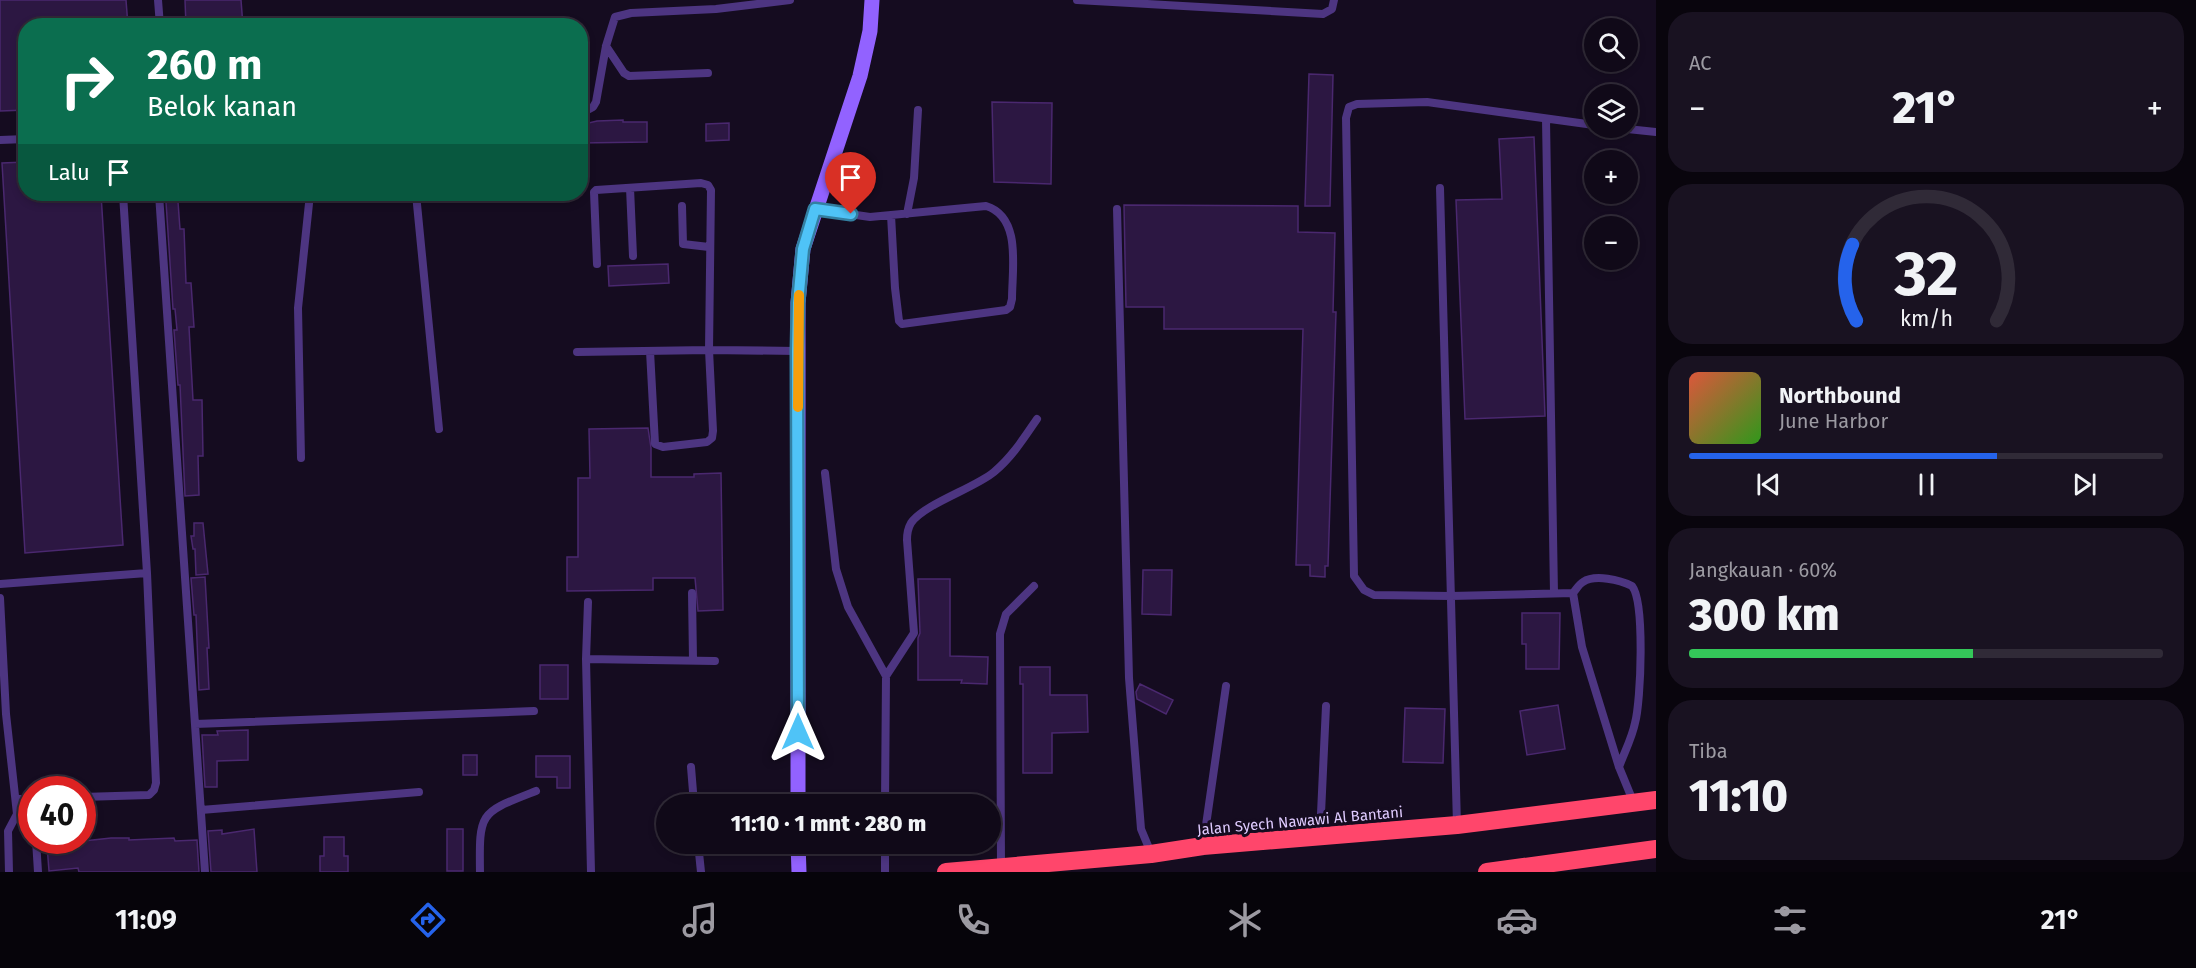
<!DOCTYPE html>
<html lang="id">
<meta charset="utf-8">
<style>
body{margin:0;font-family:"Fira Sans",sans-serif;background:#191221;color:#f1f3f6;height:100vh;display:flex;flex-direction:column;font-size:22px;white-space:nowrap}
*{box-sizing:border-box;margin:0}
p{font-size:20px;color:#9c9aa2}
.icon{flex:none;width:33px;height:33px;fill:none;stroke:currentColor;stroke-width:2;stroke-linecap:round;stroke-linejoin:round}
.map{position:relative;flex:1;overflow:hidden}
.details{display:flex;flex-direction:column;gap:12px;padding:12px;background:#09050d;width:540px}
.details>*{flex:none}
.hud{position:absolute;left:18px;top:18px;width:570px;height:183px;border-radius:24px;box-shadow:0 3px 9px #0003,0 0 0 2px #302a37;background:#0b6e4f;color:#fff;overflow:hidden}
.fabs{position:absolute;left:1584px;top:18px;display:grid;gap:12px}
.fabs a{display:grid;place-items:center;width:54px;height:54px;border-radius:50%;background:#100918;box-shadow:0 3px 9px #0003,0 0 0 2px #302a37;font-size:30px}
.speed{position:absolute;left:18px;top:776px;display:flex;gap:12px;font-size:30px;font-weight:700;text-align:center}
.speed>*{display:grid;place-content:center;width:78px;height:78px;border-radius:50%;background:#100918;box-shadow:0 3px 9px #0003,0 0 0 2px #302a37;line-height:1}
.speed .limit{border:9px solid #d22;background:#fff;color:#111}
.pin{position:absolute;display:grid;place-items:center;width:51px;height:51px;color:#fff;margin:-62px -26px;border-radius:50% 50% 50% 0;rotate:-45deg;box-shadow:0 0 6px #0007}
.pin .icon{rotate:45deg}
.me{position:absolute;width:66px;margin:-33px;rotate:0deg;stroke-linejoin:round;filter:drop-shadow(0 0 4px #0008)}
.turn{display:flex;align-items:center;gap:21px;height:126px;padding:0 30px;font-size:27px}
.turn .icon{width:78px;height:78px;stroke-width:2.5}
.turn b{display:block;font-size:42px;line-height:51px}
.then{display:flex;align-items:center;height:57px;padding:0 30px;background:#0003;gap:12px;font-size:22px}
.big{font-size:45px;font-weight:800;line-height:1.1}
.details .widget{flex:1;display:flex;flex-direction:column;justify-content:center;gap:9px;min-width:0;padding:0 21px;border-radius:24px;background:#191221}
.details .dial{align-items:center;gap:0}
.dial svg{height:156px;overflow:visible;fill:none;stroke:#302a37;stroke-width:7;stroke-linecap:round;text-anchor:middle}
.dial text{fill:#f1f3f6;stroke:none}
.song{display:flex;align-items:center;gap:18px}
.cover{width:72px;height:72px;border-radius:9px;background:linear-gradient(135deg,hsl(10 70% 55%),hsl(110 70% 35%))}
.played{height:6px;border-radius:3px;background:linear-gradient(90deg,#2563eb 65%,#302a37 65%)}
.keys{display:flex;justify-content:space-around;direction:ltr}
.heat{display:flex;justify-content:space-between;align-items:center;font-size:33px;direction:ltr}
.charge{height:9px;border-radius:4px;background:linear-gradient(90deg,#34c759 60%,#302a37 0)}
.trip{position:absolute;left:656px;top:794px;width:345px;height:60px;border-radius:30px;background:#100918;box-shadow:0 3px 9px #0003,0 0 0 2px #302a37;font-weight:800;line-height:60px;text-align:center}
.dock{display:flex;height:96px;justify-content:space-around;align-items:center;background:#06040a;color:#9c9aa2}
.dock .icon{width:42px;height:42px}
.dock .selected{color:#2563eb}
.dock b{font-size:27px;color:#f1f3f6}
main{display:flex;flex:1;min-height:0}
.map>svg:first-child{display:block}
.building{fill:#2c1742;stroke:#4a286f;stroke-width:1.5}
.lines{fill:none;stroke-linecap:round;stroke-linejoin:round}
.lane{stroke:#4d3581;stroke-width:8}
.secondary{stroke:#9262ff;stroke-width:15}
.highway{stroke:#ff466b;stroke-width:18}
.route-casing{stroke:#337fa1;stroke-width:15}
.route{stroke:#4fc3f7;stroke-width:10}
.slow{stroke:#f59e0b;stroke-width:10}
.labels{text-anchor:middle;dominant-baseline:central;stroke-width:6;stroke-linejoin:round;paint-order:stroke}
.street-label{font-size:15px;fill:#dfcbff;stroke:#150c20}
</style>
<main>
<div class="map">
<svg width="1656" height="872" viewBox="0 0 1656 872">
<rect width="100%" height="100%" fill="#150c20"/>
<!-- building -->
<path class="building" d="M0,0H126L128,26H26V110L0,111Z
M185,0H241L243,26H186Z
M1309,74L1333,75L1330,206H1305Z
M992,102L1052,103L1051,184L994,182Z
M623,120V122H647V142L580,143V125L597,121Z
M729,123V140L706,141V124Z
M1534,137L1545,416L1465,419L1456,200L1502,199L1499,139Z
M26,162V194H101L123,545L25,553L2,163Z
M166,202H178L180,229H184L186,283H191L194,327H189L193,400H202L203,456H198L199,495L185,496L180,385H178L174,330H177L175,309H173Z
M1124,205L1298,206V232L1335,233L1333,312H1336L1328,566H1325V577L1310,576V565H1296L1303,329H1164V307H1126Z
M668,264L669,283L609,286L608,266Z
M648,428L651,448V477H694V474L721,473L723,610L698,611L695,578H653V590L567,591V557H578V478H590L589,429Z
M194,523H203L208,574L196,575L195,549H193L191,536H194Z
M1143,570H1172L1171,615L1142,614Z
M205,577L209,648H207L209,689L199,690L196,615H194L191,578Z
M918,579H950V656L988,657L987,684L961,683L962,680H918V638L920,633Z
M1522,613H1560L1559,669H1526V644H1522Z
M540,665H568V699H540Z
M1020,667H1050V695H1087L1088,732L1052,733V773H1023V684H1020Z
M1140,684L1173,700L1166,714L1137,699L1136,692Z
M1558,705L1565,749L1527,755L1520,711Z
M1405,708L1445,709L1443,763L1403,762Z
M248,730V760L217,761V787H205L202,735H218L217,731Z
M463,755H477V775H463Z
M536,756H570V788H557V777H536Z
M254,829L257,872H211L208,831L222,830V834Z
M447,829H463V871H447Z
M324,837H344V856H348V872H320V856H324Z
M111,838H129V840L174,838L175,841L197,840L199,872H79L78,868L49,871L47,845Z"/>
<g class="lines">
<!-- lane -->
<path class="lane" d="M158,0L160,26
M1077,0L1323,14L1332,9L1334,0
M380,26V21
M606,46L624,73L629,76L708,73
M580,114L593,107L596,102L606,46L615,17L631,13L716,9L790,0
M1546,120L1554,593
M1594,125L1427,102L1357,104L1349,107L1346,118L1354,576L1364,590L1374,595L1451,596L1573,593C1576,590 1579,584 1583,582C1595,574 1620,580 1632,586C1645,602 1641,701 1635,723C1632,738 1624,753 1619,767
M1618,128L1656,132
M0,140L26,139
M630,188L633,256
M1440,188L1457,825
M159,194L205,872
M416,194L439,429
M682,206L683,244L709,247
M815,209L870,217L986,206C1022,217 1012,269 1012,299L1010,307L1006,310L902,324L899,321L895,288L891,215
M1117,209L1129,678L1141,829L1151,853
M907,214L914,178L918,110
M597,264L594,192L596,190L701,183L708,185L711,190L709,350L713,431L712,438L707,442L663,447L655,444L650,351
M577,352L709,350L797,351
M301,458L298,308L310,194
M825,473L836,569L848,607L886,676L885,804
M0,584L147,573
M692,593L693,660
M1573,593L1582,647L1619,767L1633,801
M0,598L6,714L17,814L8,831L9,872
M588,602L586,659L591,872
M586,659L715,661
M886,676L914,633L907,540C907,534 908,528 911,523C924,504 975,488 994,472C1012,457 1024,438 1037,419
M195,724L534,711
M691,767L694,804
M82,797L149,795L154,790L156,783L147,573L123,194
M17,799H32
M201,810L419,792
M17,814L32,828
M1320,835L1326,706
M36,840L38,872
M698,843L701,872
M885,843V872
M1203,846L1226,686
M1001,866L1000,634L1006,614L1034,586
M480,872C479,811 480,813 536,791"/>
<!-- secondary -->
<path class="secondary" d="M798,804V303L803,249L860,76L870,31L872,0
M798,843L799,872"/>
<!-- highway -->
<path class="highway" d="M946,872L1151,854L1203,846L1457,825L1656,800
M1487,872L1656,849"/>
</g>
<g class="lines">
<!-- route casing -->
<g class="route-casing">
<path id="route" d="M798,732L797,351L798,303L803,249L815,209L851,214"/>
</g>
<!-- route -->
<use href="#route" class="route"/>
<!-- slow -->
<path class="slow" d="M798,407L799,295"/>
</g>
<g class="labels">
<!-- street labels -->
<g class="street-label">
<text transform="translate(1300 821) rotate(-5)">Jalan Syech Nawawi Al Bantani</text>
</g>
</g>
</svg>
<div class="fabs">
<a><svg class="icon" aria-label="search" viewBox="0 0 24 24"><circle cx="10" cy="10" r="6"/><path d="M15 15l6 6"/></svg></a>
<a><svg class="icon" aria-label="layers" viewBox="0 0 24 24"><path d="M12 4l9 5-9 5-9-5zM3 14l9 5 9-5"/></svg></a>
<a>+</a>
<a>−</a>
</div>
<div class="speed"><div class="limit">40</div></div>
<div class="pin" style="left:851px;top:214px;background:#d93025"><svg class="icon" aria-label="arrive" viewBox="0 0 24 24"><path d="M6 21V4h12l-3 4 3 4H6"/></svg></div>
<svg class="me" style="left:798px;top:732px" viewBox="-20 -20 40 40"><path d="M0-17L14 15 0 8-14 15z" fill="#4fc3f7" stroke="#fff" stroke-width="4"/></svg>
<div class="trip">11:10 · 1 mnt · 280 m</div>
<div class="hud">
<div class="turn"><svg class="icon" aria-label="right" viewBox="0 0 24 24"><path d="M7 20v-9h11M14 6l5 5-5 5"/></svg><div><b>260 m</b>Belok kanan</div></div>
<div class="then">Lalu<svg class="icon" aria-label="arrive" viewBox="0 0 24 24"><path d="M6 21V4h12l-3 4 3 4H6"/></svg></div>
</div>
</div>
<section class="details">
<div class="widget"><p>AC</p>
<div class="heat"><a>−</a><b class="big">21°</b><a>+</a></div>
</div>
<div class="widget dial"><svg viewBox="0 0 100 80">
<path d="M14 69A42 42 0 1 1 86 69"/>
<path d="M14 69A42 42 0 0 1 12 30" stroke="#2563eb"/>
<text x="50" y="56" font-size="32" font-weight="700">32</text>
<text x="50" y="72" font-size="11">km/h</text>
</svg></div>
<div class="widget">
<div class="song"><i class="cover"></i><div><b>Northbound</b><p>June Harbor</p></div></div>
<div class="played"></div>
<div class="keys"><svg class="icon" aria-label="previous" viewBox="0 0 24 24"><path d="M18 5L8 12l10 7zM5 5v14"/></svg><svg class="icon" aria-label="pause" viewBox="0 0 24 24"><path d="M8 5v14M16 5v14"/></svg><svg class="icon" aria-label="next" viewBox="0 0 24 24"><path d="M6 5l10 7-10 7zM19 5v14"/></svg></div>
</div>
<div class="widget"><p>Jangkauan · 60%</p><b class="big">300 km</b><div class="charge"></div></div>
<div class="widget"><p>Tiba</p><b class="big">11:10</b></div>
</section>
</main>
<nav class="dock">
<b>11:09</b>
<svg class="icon selected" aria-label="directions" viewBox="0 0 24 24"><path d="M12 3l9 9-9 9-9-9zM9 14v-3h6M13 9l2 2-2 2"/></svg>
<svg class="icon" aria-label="music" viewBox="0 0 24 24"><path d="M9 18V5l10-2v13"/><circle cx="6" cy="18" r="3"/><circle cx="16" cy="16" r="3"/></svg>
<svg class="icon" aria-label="phone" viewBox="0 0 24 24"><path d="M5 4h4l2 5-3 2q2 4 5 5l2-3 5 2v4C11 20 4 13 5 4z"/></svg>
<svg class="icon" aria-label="climate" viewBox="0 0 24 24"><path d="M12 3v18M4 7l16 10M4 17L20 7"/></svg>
<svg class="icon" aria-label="car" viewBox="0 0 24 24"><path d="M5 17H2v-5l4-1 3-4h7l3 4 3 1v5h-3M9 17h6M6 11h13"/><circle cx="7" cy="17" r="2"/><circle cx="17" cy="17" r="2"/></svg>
<svg class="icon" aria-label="filters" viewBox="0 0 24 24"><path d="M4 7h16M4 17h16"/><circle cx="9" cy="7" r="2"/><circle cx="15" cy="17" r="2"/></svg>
<b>21°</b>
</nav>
